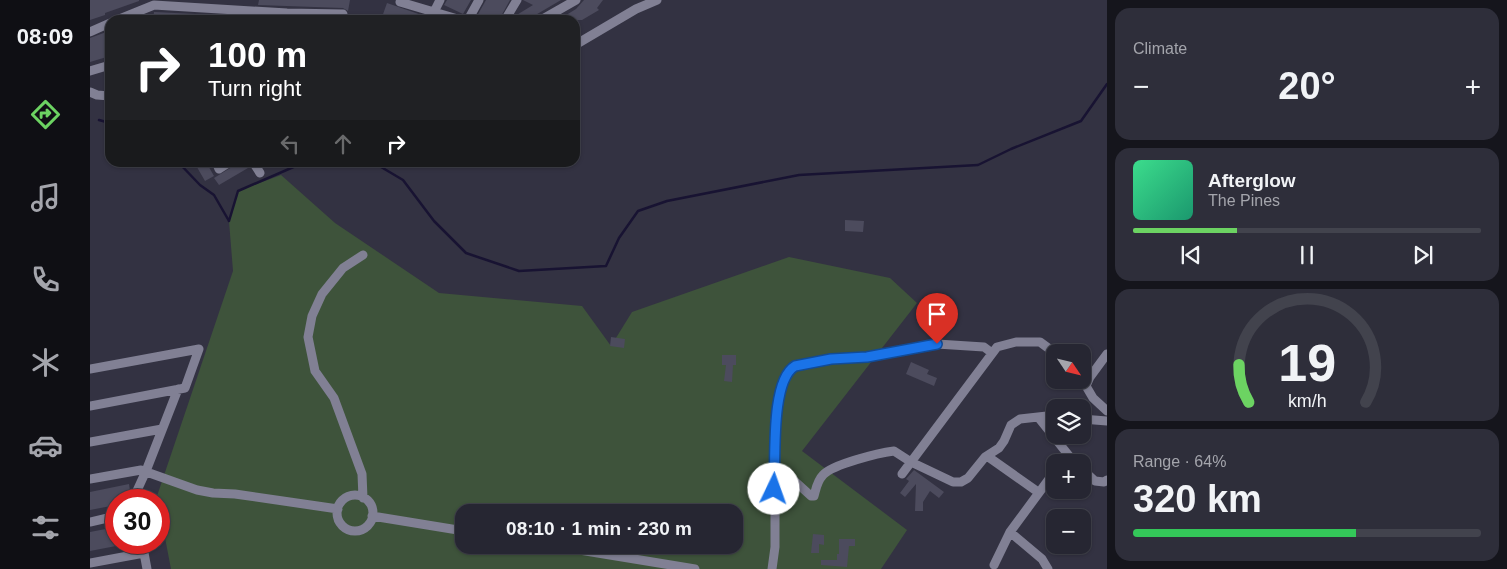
<!DOCTYPE html>
<meta charset="utf-8">
<style>
body{margin:0;font-family:Arial,sans-serif;background:#2e2e3a;color:#f1f3f6;height:100vh;display:flex;flex-direction:column;font-size:19px;white-space:nowrap}
*{box-sizing:border-box;margin:0}
p{font-size:16px;color:#a4a5ac}
.icon{flex:none;width:28px;height:28px;fill:none;stroke:currentColor;stroke-width:2;stroke-linecap:round;stroke-linejoin:round}
.map{position:relative;flex:1;overflow:hidden}
.drawer{display:flex;flex-direction:column;gap:8px;padding:8px;background:#15151c;width:400px}
.drawer>*{flex:none}
.top-card{position:absolute;left:15px;top:15px;width:475px;height:152px;border-radius:15px;box-shadow:0 1px 4px #0004,0 0 0 1px #42434d;background:#202124;color:#fff;overflow:hidden}
.needle{width:32px;rotate:125deg}
.tools{position:absolute;left:956px;top:344px;display:grid;gap:10px}
.tools a{display:grid;place-items:center;width:45px;height:45px;border-radius:10px;background:#262632;box-shadow:0 1px 4px #0004,0 0 0 1px #42434d;font-size:25px}
.speed{position:absolute;left:15px;top:489px;display:flex;gap:10px;font-size:25px;font-weight:700;text-align:center}
.speed>*{display:grid;place-content:center;width:65px;height:65px;border-radius:50%;background:#262632;box-shadow:0 1px 4px #0004,0 0 0 1px #42434d;line-height:1}
.speed .limit{border:8px solid #d22;background:#fff;color:#111}
.pin{position:absolute;display:grid;place-items:center;width:42px;height:42px;color:#fff;margin:-51px -21px;border-radius:50% 50% 50% 0;rotate:-45deg;box-shadow:0 0 5px #0007}
.pin .icon{rotate:45deg}
.me{position:absolute;width:55px;margin:-28px;rotate:3deg;stroke-linejoin:round;filter:drop-shadow(0 0 4px #0008)}
.turn{display:flex;align-items:center;gap:18px;height:105px;padding:0 20px;font-size:22px}
.turn .icon{width:65px;height:65px;stroke-width:2.5}
.turn b{display:block;font-size:35px;line-height:42px}
.lanes{display:flex;align-items:center;height:48px;padding:0 20px;background:#0003;justify-content:center;gap:25px;direction:ltr}
.lanes .off{opacity:.35}
.big{font-size:38px;font-weight:700;line-height:1.1}
.drawer .card{flex:1;display:flex;flex-direction:column;justify-content:center;gap:8px;min-width:0;padding:0 18px;border-radius:15px;background:#2e2e3a}
.drawer .dial{align-items:center;gap:0}
.dial svg{height:130px;overflow:visible;fill:none;stroke:#42434d;stroke-width:7;stroke-linecap:round;text-anchor:middle}
.dial text{fill:#f1f3f6;stroke:none}
.song{display:flex;align-items:center;gap:15px}
.cover{width:60px;height:60px;border-radius:8px;background:linear-gradient(135deg,hsl(150 70% 55%),hsl(160 70% 35%))}
.played{height:5px;border-radius:2px;background:linear-gradient(90deg,#6cd362 30%,#42434d 30%)}
.keys{display:flex;justify-content:space-around;direction:ltr}
.heat{display:flex;justify-content:space-between;align-items:center;font-size:28px;direction:ltr}
.charge{height:8px;border-radius:4px;background:linear-gradient(90deg,#34c759 64%,#42434d 0)}
.trip{position:absolute;left:365px;top:504px;width:288px;height:50px;border-radius:15px;background:#262632;box-shadow:0 1px 4px #0004,0 0 0 1px #42434d;font-weight:700;line-height:50px;text-align:center}
main{display:flex;flex:1;min-height:0}
.menu{display:flex;flex-direction:column;width:90px;justify-content:space-around;align-items:center;background:#0f0f14;color:#a4a5ac}
.menu .icon{width:35px;height:35px}
.menu .selected{color:#6cd362}
.menu b{font-size:22px;color:#f1f3f6}
.map>svg:first-child{display:block}
.green{fill:#3e533b;fill-rule:evenodd}
.lines{fill:none;stroke-linecap:round;stroke-linejoin:round}
.stream{stroke:#181332;stroke-width:2.5}
.building{fill:#4c4b5d}
.minor{stroke:#818094;stroke-width:9}
.route-casing{stroke:#114b97;stroke-width:12}
.route{stroke:#1a73e8;stroke-width:9}
</style>
<main>
<nav class="menu">
<b>08:09</b>
<svg class="icon selected" aria-label="directions" viewBox="0 0 24 24"><path d="M12 3l9 9-9 9-9-9zM9 14v-3h6M13 9l2 2-2 2"/></svg>
<svg class="icon" aria-label="music" viewBox="0 0 24 24"><path d="M9 18V5l10-2v13"/><circle cx="6" cy="18" r="3"/><circle cx="16" cy="16" r="3"/></svg>
<svg class="icon" aria-label="phone" viewBox="0 0 24 24"><path d="M5 4h4l2 5-3 2q2 4 5 5l2-3 5 2v4C11 20 4 13 5 4z"/></svg>
<svg class="icon" aria-label="climate" viewBox="0 0 24 24"><path d="M12 3v18M4 7l16 10M4 17L20 7"/></svg>
<svg class="icon" aria-label="car" viewBox="0 0 24 24"><path d="M5 17H2v-5l4-1 3-4h7l3 4 3 1v5h-3M9 17h6M6 11h13"/><circle cx="7" cy="17" r="2"/><circle cx="17" cy="17" r="2"/></svg>
<svg class="icon" aria-label="filters" viewBox="0 0 24 24"><path d="M4 7h16M4 17h16"/><circle cx="9" cy="7" r="2"/><circle cx="15" cy="17" r="2"/></svg>
</nav>
<div class="map">
<svg width="1017" height="569" viewBox="0 0 1017 569">
<rect width="100%" height="100%" fill="#333242"/>
<!-- green -->
<path class="green" d="M191,175L245,223L349,293L492,306L521,346L542,312L699,257L800,278L827,303L712,451L817,530L791,569H81L67,496L143,271L139,221L148,191ZM374,512H644V545H374Z"/>
<g class="lines">
<!-- stream -->
<path class="stream" d="M9,120L20,123
M88,162L110,185L124,195L139,221
M278,162L286,164L313,180L344,221L376,253L429,271L516,266L529,238L548,211L577,201L709,175L888,165L921,149L991,121L1017,84
M139,221L148,191L215,162"/>
</g>
<!-- building -->
<path class="building" d="M0,0H49V1L15,13V15L0,20Z
M169,0H260L258,11L253,8L168,5Z
M357,0H381L373,14L354,5Z
M396,0H420L409,20H395L387,16Z
M433,0H471L437,20H422L425,16L443,5Z
M494,0H513L507,8L509,10L492,20H468L486,9Z
M297,3L343,19V20H299L292,17Z
M64,12L147,16V20H63Z
M19,31L20,56L0,62V38Z
M104,162H116L124,176L115,181Z
M150,162H155L158,168L129,185L124,178Z
M755,220L774,221L773,232L755,231Z
M521,337L535,339L534,348L520,346Z
M632,355H646V365H643L642,382L634,381L636,365H632Z
M821,362L839,370L837,374L847,378L844,386L816,374Z
M824,470L854,492L849,498L840,491L833,502V511H825L826,484L815,497L810,493L819,481L816,479Z
M39,484L40,491L39,500H26V505L0,510V492Z
M26,527V546L0,551V532Z
M723,534L734,535V545L729,544V553H721Z
M749,539H765V546H759L757,567L731,565V560H747V554H749Z"/>
<g class="lines">
<!-- minor -->
<path class="minor" d="M311,0L310,2L371,20
M344,12L350,0
M27,20L64,5L197,13L253,14
M378,20L389,0
M415,20L427,0
M451,20L486,0
M0,32L20,23
M485,45L546,9L567,0
M0,71L20,65
M0,92L7,95L20,96
M126,162L129,169L140,162
M163,162L170,173
M1017,354L1000,377L996,386L1003,398L1017,411
M0,369L109,349
M0,406L95,388L109,349
M948,417L984,462
M992,419L1017,421
M0,442L72,429
M897,456L948,492
M685,468L699,476L721,496H724C726,489 727,481 733,475C743,464 789,453 804,451L821,462L863,482H871L878,478L895,457L909,448L914,441L921,425L930,419L957,416H965
M992,469L1005,481L1014,482L1017,480
M812,474L907,347L926,342H950L965,353
M0,479L51,470L107,490L123,493L145,494L248,509
M247 513a18 18 0 1 1 36 0a18 18 0 1 1-36 0Z
M273,498L272,474L244,398L225,371L218,337L222,316L232,294L253,268L273,255
M45,500V495L56,471L88,389
M282,516L374,531
M0,522L26,516
M920,532L952,559L958,569
M52,542L57,569
M459,545L605,569
M0,563L54,553
M904,565L920,532L965,471
M682,569L685,547V421L693,382L697,374L705,366L741,359L777,357L847,344L894,347L902,353"/>
</g>
<g class="lines">
<!-- route casing -->
<g class="route-casing">
<path id="route" d="M684,489C686,461 680,381 705,366L741,359L777,357L847,344"/>
</g>
<!-- route -->
<use href="#route" class="route"/>
</g>
</svg>
<div class="tools">
<a><svg class="needle" viewBox="-14 -14 28 28"><path d="M0-13l5 13h-10z" fill="#e53935"/><path d="M0 13l5-13h-10z" fill="#a4a5ac"/></svg></a>
<a><svg class="icon" aria-label="layers" viewBox="0 0 24 24"><path d="M12 4l9 5-9 5-9-5zM3 14l9 5 9-5"/></svg></a>
<a>+</a>
<a>−</a>
</div>
<div class="speed"><div class="limit">30</div></div>
<div class="pin" style="left:847px;top:344px;background:#d93025"><svg class="icon" aria-label="arrive" viewBox="0 0 24 24"><path d="M6 21V4h12l-3 4 3 4H6"/></svg></div>
<svg class="me" style="left:684px;top:489px" viewBox="-20 -20 40 40"><circle r="19" fill="#fff"/><path d="M0-13L10 11 0 6-10 11z" fill="#1a73e8"/></svg>
<div class="trip">08:10 · 1 min · 230 m</div>
<div class="top-card">
<div class="turn"><svg class="icon" aria-label="right" viewBox="0 0 24 24"><path d="M7 20v-9h11M14 6l5 5-5 5"/></svg><div><b>100 m</b>Turn right</div></div>
<div class="lanes"><svg class="icon off" aria-label="left" viewBox="0 0 24 24"><path d="M17 20v-9H6M10 6l-5 5 5 5"/></svg><svg class="icon off" aria-label="ahead" viewBox="0 0 24 24"><path d="M12 20V5M6 11l6-6 6 6"/></svg><svg class="icon" aria-label="right" viewBox="0 0 24 24"><path d="M7 20v-9h11M14 6l5 5-5 5"/></svg></div>
</div>
</div>
<section class="drawer">
<div class="card"><p>Climate</p>
<div class="heat"><a>−</a><b class="big">20°</b><a>+</a></div>
</div>
<div class="card">
<div class="song"><i class="cover"></i><div><b>Afterglow</b><p>The Pines</p></div></div>
<div class="played"></div>
<div class="keys"><svg class="icon" aria-label="previous" viewBox="0 0 24 24"><path d="M18 5L8 12l10 7zM5 5v14"/></svg><svg class="icon" aria-label="pause" viewBox="0 0 24 24"><path d="M8 5v14M16 5v14"/></svg><svg class="icon" aria-label="next" viewBox="0 0 24 24"><path d="M6 5l10 7-10 7zM19 5v14"/></svg></div>
</div>
<div class="card dial"><svg viewBox="0 0 100 80">
<path d="M14 69A42 42 0 1 1 86 69"/>
<path d="M14 69A42 42 0 0 1 8 46" stroke="#6cd362"/>
<text x="50" y="56" font-size="32" font-weight="700">19</text>
<text x="50" y="72" font-size="11">km/h</text>
</svg></div>
<div class="card"><p>Range · 64%</p><b class="big">320 km</b><div class="charge"></div></div>
</section>
</main>
